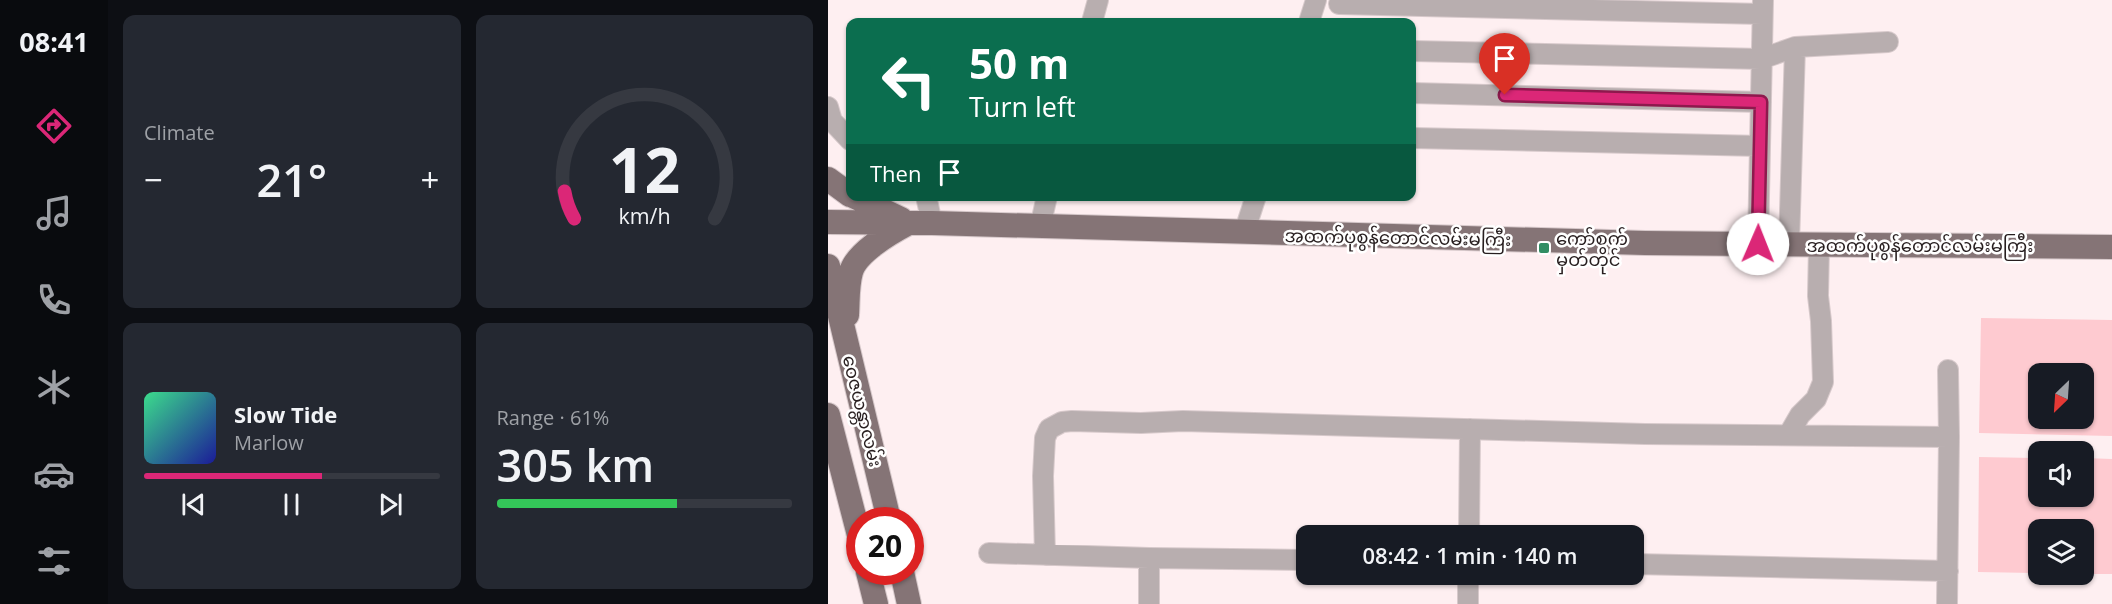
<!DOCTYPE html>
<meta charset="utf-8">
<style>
body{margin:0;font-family:"Open Sans","Noto Sans Myanmar",sans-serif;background:#242831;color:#f1f3f6;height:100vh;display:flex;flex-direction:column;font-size:22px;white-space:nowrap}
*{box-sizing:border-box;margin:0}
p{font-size:20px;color:#9ea1a6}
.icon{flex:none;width:33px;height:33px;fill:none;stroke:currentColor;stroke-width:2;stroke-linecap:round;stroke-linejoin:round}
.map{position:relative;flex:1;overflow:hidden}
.side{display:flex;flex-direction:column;gap:15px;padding:15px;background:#0d0f14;width:720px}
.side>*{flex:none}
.banner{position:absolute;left:18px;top:18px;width:570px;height:183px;border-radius:12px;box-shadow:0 2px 4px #0004;background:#0b6e4f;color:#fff;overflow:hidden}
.needle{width:39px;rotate:205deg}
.tools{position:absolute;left:1200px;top:363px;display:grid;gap:12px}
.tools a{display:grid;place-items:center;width:66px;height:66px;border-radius:12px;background:#171b24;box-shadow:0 2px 4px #0004;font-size:30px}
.speed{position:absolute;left:18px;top:507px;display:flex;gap:12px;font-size:30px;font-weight:700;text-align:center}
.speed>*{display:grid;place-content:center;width:78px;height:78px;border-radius:50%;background:#171b24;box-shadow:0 2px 4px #0004;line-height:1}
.speed .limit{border:9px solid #d22;background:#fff;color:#111}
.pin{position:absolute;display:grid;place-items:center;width:51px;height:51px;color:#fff;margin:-62px -26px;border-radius:50% 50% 50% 0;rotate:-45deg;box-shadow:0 0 6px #0007}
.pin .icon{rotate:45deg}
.me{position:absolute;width:66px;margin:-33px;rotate:1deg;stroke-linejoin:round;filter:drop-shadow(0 0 4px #0008)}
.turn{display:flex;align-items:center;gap:21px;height:126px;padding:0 24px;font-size:27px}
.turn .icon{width:78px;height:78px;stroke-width:2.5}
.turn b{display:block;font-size:42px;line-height:51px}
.then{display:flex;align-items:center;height:57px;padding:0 24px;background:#0003;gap:12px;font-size:22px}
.big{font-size:45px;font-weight:600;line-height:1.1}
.side .tile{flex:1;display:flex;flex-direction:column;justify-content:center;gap:9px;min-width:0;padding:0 21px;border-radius:12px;background:#242831}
.side .dial{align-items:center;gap:0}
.dial svg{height:156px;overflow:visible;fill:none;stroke:#363941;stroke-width:7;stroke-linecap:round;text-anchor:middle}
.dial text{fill:#f1f3f6;stroke:none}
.song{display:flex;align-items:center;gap:18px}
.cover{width:72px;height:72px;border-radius:9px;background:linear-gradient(135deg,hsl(150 70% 55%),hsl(240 70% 35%))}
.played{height:6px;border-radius:3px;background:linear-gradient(90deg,#db2777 60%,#363941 60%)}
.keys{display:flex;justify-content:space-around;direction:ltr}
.heat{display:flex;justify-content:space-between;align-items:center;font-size:33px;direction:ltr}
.charge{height:9px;border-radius:4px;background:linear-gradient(90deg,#34c759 61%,#363941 0)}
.side .tiles{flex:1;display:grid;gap:15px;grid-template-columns:repeat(2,1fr)}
.trip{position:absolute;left:468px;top:525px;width:348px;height:60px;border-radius:12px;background:#171b24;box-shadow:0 2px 4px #0004;font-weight:600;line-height:60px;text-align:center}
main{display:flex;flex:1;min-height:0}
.menu{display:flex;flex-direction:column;width:108px;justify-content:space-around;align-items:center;background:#090b0e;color:#9ea1a6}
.menu .icon{width:42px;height:42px}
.menu .on{color:#db2777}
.menu b{font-size:27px;color:#f1f3f6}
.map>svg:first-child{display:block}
.building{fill:#fecad0;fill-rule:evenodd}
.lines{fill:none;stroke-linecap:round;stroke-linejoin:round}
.minor-casing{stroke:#d7c9cb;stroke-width:22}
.major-casing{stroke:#d7c9cb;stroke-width:26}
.minor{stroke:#b8aeaf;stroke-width:20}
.major{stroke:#857476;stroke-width:24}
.route-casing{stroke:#8e194d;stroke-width:15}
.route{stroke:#db2777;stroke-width:10}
.poi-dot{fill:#328e64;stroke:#fff;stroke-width:2}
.labels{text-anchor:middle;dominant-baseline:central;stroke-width:5;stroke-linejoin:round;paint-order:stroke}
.street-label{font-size:18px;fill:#271e1f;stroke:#fff}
.poi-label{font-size:18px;fill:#271e1f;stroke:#fff;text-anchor:start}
</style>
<main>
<nav class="menu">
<b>08:41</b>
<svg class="icon on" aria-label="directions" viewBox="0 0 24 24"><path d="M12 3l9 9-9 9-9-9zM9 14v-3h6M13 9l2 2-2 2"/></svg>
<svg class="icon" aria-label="music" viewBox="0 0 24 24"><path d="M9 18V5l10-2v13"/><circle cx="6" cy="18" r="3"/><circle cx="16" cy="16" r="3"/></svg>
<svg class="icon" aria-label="phone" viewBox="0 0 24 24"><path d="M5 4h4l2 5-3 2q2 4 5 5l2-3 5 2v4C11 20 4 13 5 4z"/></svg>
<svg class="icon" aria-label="climate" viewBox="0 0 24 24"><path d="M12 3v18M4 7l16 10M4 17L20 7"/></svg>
<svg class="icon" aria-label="car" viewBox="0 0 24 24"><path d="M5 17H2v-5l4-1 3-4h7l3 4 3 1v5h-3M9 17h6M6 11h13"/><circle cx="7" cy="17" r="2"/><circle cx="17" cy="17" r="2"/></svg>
<svg class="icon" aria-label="filters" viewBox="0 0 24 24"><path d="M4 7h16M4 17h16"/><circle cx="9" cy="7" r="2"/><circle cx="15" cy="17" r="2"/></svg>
</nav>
<section class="side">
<div class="tiles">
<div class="tile"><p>Climate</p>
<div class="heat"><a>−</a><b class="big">21°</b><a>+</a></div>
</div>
<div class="tile dial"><svg viewBox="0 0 100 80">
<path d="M14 69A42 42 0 1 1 86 69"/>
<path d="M14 69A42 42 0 0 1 9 55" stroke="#db2777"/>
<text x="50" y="56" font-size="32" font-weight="700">12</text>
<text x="50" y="72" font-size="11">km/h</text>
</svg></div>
<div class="tile">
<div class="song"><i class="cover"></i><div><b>Slow Tide</b><p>Marlow</p></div></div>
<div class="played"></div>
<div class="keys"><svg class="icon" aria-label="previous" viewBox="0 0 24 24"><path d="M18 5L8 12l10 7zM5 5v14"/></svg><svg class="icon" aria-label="pause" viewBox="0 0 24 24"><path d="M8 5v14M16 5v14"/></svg><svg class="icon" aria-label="next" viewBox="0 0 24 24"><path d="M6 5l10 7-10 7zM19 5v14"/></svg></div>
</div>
<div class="tile"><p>Range · 61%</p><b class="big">305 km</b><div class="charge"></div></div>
</div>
</section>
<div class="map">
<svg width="1284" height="604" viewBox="0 0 1284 604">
<rect width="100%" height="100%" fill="#feeff1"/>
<!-- building -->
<path class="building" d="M1153,318L1284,320V436L1151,433ZM1210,374H1256V418H1210Z
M1151,457L1210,458V496H1256V458L1284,459V574H1256V530H1210V573L1150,572Z"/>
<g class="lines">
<!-- minor casing -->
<g class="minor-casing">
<path id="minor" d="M511,4L934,14
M264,22L270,0
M481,22L488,0
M584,51L933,59L967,47L1060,42
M584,93L933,102
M0,107L4,121L22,140
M584,138L932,146
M98,196L104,223
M212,227L219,196
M416,233L428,196
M930,244L935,0
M961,244L967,47
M961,434L972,415L988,399L995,382L993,321L990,296L991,246
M641,536L642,429
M161,553L321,558L478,560
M217,555L215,476L217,438L221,429L234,422L244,421L313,423L355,421L817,434L1121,437
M321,558V604
M806,564L1120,571
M640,604V574
M1119,604L1121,437L1120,370"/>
</g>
<!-- major casing -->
<g class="major-casing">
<path id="major" d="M0,179L22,195
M25,196L73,219
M0,222L104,223L817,243L1284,247
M0,266L61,520
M19,315C20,300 19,286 23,272C28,253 62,233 79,224
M0,415L32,539
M40,572L48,604
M74,572L81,604"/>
</g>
<!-- minor -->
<use href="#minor" class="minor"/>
<!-- major -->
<use href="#major" class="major"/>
</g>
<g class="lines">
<!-- route casing -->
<g class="route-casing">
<path id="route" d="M677,95L933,102L930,244"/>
</g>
<!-- route -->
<use href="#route" class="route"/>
</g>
<!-- markers -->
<rect class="poi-dot" x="710" y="242" width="12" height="12" rx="3"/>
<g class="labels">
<!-- street labels -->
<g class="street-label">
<text transform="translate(570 237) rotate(1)">အထက်ပုစွန်တောင်လမ်းမကြီး</text>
<text x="1092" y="245">အထက်ပုစွန်တောင်လမ်းမကြီး</text>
<text transform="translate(35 411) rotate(76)">ဝေဇယန္တာလမ်း</text>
</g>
<!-- poi labels -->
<g class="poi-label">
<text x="728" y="238">ကော်စက်<tspan x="728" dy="21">မှတ်တိုင်</tspan></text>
</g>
</g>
</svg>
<div class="tools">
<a><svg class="needle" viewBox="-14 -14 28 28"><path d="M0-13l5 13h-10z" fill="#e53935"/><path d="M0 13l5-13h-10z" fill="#9ea1a6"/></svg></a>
<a><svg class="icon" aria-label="sound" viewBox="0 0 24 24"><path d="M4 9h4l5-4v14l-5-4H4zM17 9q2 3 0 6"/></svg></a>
<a><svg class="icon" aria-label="layers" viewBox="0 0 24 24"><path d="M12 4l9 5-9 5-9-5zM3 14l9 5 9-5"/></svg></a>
</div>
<div class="speed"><div class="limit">20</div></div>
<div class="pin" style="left:677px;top:95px;background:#d93025"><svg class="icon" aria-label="arrive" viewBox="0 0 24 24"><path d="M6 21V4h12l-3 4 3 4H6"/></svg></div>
<svg class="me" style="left:930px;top:244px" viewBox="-20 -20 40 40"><circle r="19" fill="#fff"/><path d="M0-13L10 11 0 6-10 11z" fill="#db2777"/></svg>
<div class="trip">08:42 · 1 min · 140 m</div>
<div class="banner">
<div class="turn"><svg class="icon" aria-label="left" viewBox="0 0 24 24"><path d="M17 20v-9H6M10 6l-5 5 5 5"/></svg><div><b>50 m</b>Turn left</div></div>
<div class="then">Then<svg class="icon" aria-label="arrive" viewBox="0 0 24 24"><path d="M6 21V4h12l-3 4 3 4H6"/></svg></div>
</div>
</div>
</main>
